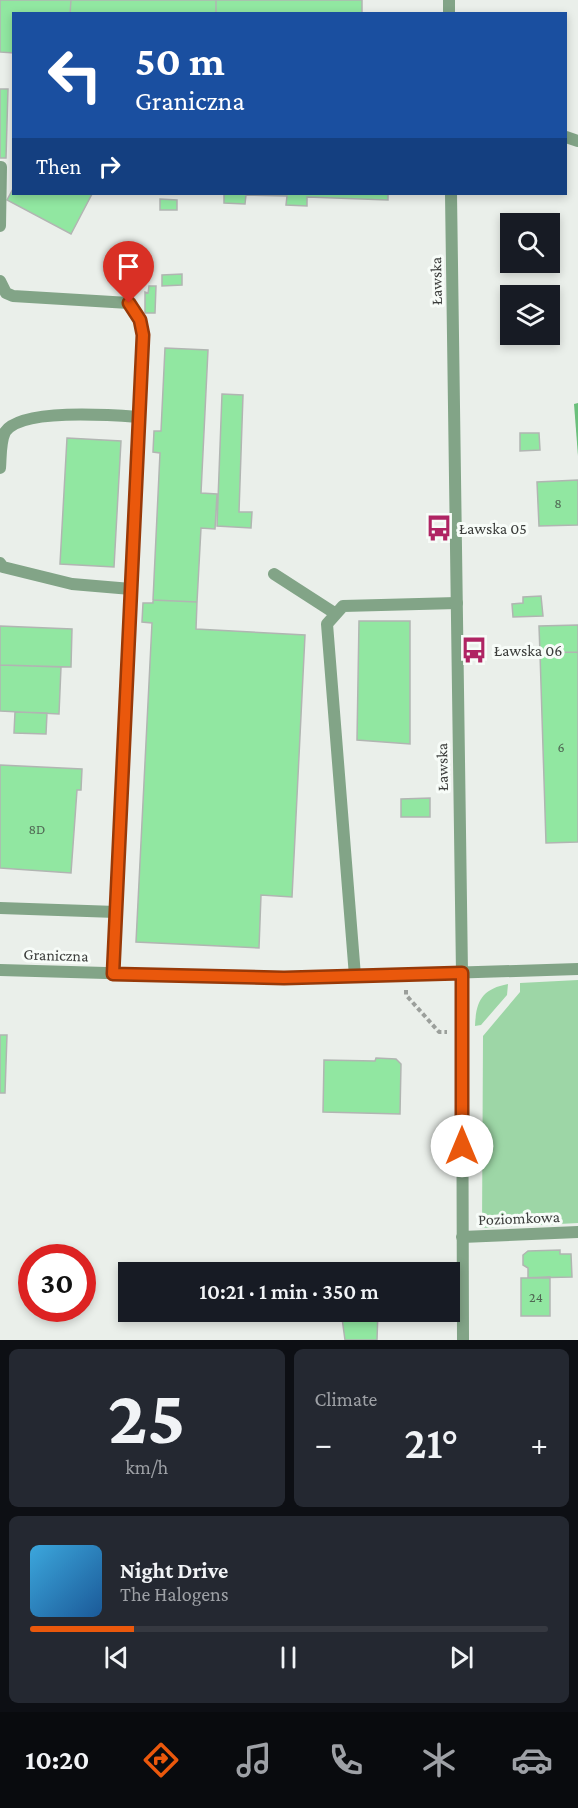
<!DOCTYPE html>
<meta charset="utf-8">
<style>
body{margin:0;font-family:"Crimson Pro",serif;background:#242831;color:#f1f3f6;height:100vh;display:flex;flex-direction:column;font-size:22px;white-space:nowrap}
*{box-sizing:border-box;margin:0}
p{font-size:20px;color:#9ea1a6}
.icon{flex:none;width:33px;height:33px;fill:none;stroke:currentColor;stroke-width:2;stroke-linecap:round;stroke-linejoin:round}
.map{position:relative;height:1340px;overflow:hidden}
.side{display:flex;flex-direction:column;gap:9px;padding:9px;background:#0d0f14;flex:1}
.side>*{flex:none}
.guide{position:absolute;left:12px;top:12px;width:555px;height:183px;border-radius:0px;box-shadow:0 3px 9px #0003;background:#1a4fa0;color:#fff;overflow:hidden}
.fabs{position:absolute;left:500px;top:213px;display:grid;gap:12px}
.fabs a{display:grid;place-items:center;width:60px;height:60px;border-radius:0px;background:#171b24;box-shadow:0 3px 9px #0003;font-size:30px}
.speed{position:absolute;left:18px;top:1244px;display:flex;gap:12px;font-size:30px;font-weight:700;text-align:center}
.speed>*{display:grid;place-content:center;width:78px;height:78px;border-radius:50%;background:#171b24;box-shadow:0 3px 9px #0003;line-height:1}
.speed .limit{border:9px solid #d22;background:#fff;color:#111}
.pin{position:absolute;display:grid;place-items:center;width:51px;height:51px;color:#fff;margin:-62px -26px;border-radius:50% 50% 50% 0;rotate:-45deg;box-shadow:0 0 6px #0007}
.pin .icon{rotate:45deg}
.me{position:absolute;width:66px;margin:-33px;rotate:0deg;stroke-linejoin:round;filter:drop-shadow(0 0 4px #0008)}
.turn{display:flex;align-items:center;gap:21px;height:126px;padding:0 24px;font-size:27px}
.turn .icon{width:78px;height:78px;stroke-width:2.5}
.turn b{display:block;font-size:42px;line-height:51px}
.then{display:flex;align-items:center;height:57px;padding:0 24px;background:#0003;gap:12px;font-size:22px}
.big{font-size:45px;font-weight:600;line-height:1.1}
.side .tile{flex:1;display:flex;flex-direction:column;justify-content:center;gap:9px;min-width:0;padding:0 21px;border-radius:9px;background:#242831}
.side .dial{align-items:center;gap:0}
.dial b{font-size:78px;line-height:1}
.song{display:flex;align-items:center;gap:18px}
.cover{width:72px;height:72px;border-radius:9px;background:linear-gradient(135deg,hsl(200 70% 55%),hsl(210 70% 35%))}
.played{height:6px;border-radius:3px;background:linear-gradient(90deg,#ea580c 20%,#363941 20%)}
.keys{display:flex;justify-content:space-around;direction:ltr}
.heat{display:flex;justify-content:space-between;align-items:center;font-size:33px;direction:ltr}
.side .tiles{flex:1;display:grid;gap:9px;grid-template-columns:1fr 1fr}
.tile:last-child{grid-column:span 2}
.trip{position:absolute;left:118px;top:1262px;width:342px;height:60px;border-radius:0px;background:#171b24;box-shadow:0 3px 9px #0003;font-weight:600;line-height:60px;text-align:center}
.menu{display:flex;height:96px;justify-content:space-around;align-items:center;background:#090b0e;color:#9ea1a6}
.menu .icon{width:42px;height:42px}
.menu .current{color:#ea580c}
.menu b{font-size:27px;color:#f1f3f6}
.map>svg:first-child{display:block}
.green{fill:#9dd6a6}
.water{fill:#6bc07c}
.building{fill:#91e7a1;stroke:#b1b5b2;stroke-width:1.5}
.lines{fill:none;stroke-linecap:round;stroke-linejoin:round}
.path{stroke:#9b9f9b;stroke-width:4;stroke-dasharray:4.5 3;stroke-linecap:butt}
.service{stroke:#82a487;stroke-width:12}
.minor{stroke:#82a487;stroke-width:12}
.tertiary{stroke:#82a487;stroke-width:12}
.route-casing{stroke:#983908;stroke-width:15}
.route{stroke:#ea580c;stroke-width:10}
.labels{text-anchor:middle;dominant-baseline:central;stroke-width:6;stroke-linejoin:round;paint-order:stroke}
.number-label{font-size:14px;fill:#506854}
.street-label{font-size:16px;fill:#3b3d3b;stroke:#f7fcf8}
.poi-label{font-size:16px;fill:#3b3d3b;stroke:#f7fcf8;text-anchor:start}
</style>
<div class="map">
<svg width="578" height="1340" viewBox="0 0 578 1340">
<rect width="100%" height="100%" fill="#eaefea"/>
<!-- green -->
<path class="green" d="M578,980V1223L482,1228L483,1036L520,992V983Z
M508,984L507,995L481,1025L475,1026C476,1001 482,989 508,984Z"/>
<!-- water -->
<path class="water" d="M578,403V456L574,404Z"/>
<!-- building -->
<path class="building" d="M0,0H71L70,14H14V53L0,52Z
M71,0H216V14H70Z
M216,0H362V14H216Z
M0,89H8L6,158H0Z
M14,187V194H92L71,234L7,200Z
M219,194H388V200L307,197V206L286,205L287,196L246,195L245,204L224,203V194Z
M160,199L177,200V210H160Z
M182,274V285L162,286V275Z
M149,286H156L155,313H145V292L148,293Z
M165,348L208,350L201,493L217,494L215,529L201,528L197,602L153,600L160,453L153,452L154,431H161Z
M222,394L243,395L239,512H252L251,528L217,526Z
M520,433H539L540,450L520,451Z
M67,438L121,441L114,567L60,564Z
M578,480V525L539,526L537,482Z
M541,596L543,616L513,617L512,604L523,603V597Z
M153,600L197,602L196,629L305,635L292,897L261,895L259,948L136,942L152,623L142,622L143,603H153Z
M359,621H410V744L357,740Z
M578,625V652L540,653L539,626Z
M0,626L72,629L71,667L0,665Z
M578,652V842L546,843L540,653Z
M0,665L61,667L59,714L0,711Z
M15,712L47,713L46,734L14,733Z
M0,765L82,769L81,790H77L71,873L0,868Z
M430,798V817H401V799Z
M0,1035H7L5,1093H0Z
M376,1058L396,1059L401,1064L400,1114L323,1112L324,1060L375,1061Z
M560,1250V1254H571L572,1277L528,1278V1268L523,1265V1255L528,1251Z
M550,1277V1316H521V1278Z
M352,1311H378L377,1340H345L342,1318H352Z"/>
<g class="lines">
<!-- path -->
<path class="path" d="M406,990V995L439,1032H447"/>
<!-- service -->
<path class="service" d="M566,137L578,141
M0,226L1,167
M0,281L6,293L13,296L129,303L140,320L143,335L113,974
M0,468C1,457 0,442 5,432C21,408 112,415 139,417
M0,563L3,567L72,584L131,589
M274,574L336,614
M0,908L116,912
M355,976L327,624L343,606L457,603"/>
<!-- minor -->
<path class="minor" d="M462,973L463,1340
M462,1237L578,1232"/>
<!-- tertiary -->
<path class="tertiary" d="M449,0V14
M451,194L462,973
M0,970L284,978L578,969"/>
</g>
<g class="lines">
<!-- route casing -->
<g class="route-casing">
<path id="route" d="M129,303L140,320L143,335L113,974L284,978L462,973V1146"/>
</g>
<!-- route -->
<use href="#route" class="route"/>
</g>
<!-- icons -->
<defs>
<g id="bus-bare" transform="scale(2.07)"><path d="M-5-6H5V4H4V6H2V4H-2V6H-4V4H-5ZM-3.5-4V0h7V-4ZM-3.5 1.2v1.5H-2V1.2ZM2 1.2v1.5H3.5V1.2Z" fill="#af2463" stroke="#f7fcf8" stroke-width="2.5" paint-order="stroke"/></g>
</defs>
<g fill-rule="evenodd">
<use href="#bus-bare" x="439" y="528"/>
<use href="#bus-bare" x="474" y="650"/>
</g>
<g class="labels">
<!-- number labels -->
<g class="number-label">
<text x="558" y="503">8</text>
<text x="561" y="747">6</text>
<text x="37" y="829">8D</text>
<text x="536" y="1297">24</text>
</g>
<!-- street labels -->
<g class="street-label">
<text transform="translate(436 281) rotate(-91)">Ławska</text>
<text transform="translate(442 767) rotate(-91)">Ławska</text>
<text transform="translate(56 955) rotate(2)">Graniczna</text>
<text transform="translate(519 1218) rotate(-2)">Poziomkowa</text>
</g>
<!-- poi labels -->
<g class="poi-label">
<text x="459" y="528">Ławska 05</text>
<text x="494" y="650">Ławska 06</text>
</g>
</g>
</svg>
<div class="fabs">
<a><svg class="icon" aria-label="search" viewBox="0 0 24 24"><circle cx="10" cy="10" r="6"/><path d="M15 15l6 6"/></svg></a>
<a><svg class="icon" aria-label="layers" viewBox="0 0 24 24"><path d="M12 4l9 5-9 5-9-5zM3 14l9 5 9-5"/></svg></a>
</div>
<div class="speed"><div class="limit">30</div></div>
<div class="pin" style="left:129px;top:303px;background:#d93025"><svg class="icon" aria-label="arrive" viewBox="0 0 24 24"><path d="M6 21V4h12l-3 4 3 4H6"/></svg></div>
<svg class="me" style="left:462px;top:1146px" viewBox="-20 -20 40 40"><circle r="19" fill="#fff"/><path d="M0-13L10 11 0 6-10 11z" fill="#ea580c"/></svg>
<div class="trip">10:21 · 1 min · 350 m</div>
<div class="guide">
<div class="turn"><svg class="icon" aria-label="left" viewBox="0 0 24 24"><path d="M17 20v-9H6M10 6l-5 5 5 5"/></svg><div><b>50 m</b>Graniczna</div></div>
<div class="then">Then<svg class="icon" aria-label="right" viewBox="0 0 24 24"><path d="M7 20v-9h11M14 6l5 5-5 5"/></svg></div>
</div>
</div>
<section class="side">
<div class="tiles">
<div class="tile dial"><b>25</b><p>km/h</p></div>
<div class="tile"><p>Climate</p>
<div class="heat"><a>−</a><b class="big">21°</b><a>+</a></div>
</div>
<div class="tile">
<div class="song"><i class="cover"></i><div><b>Night Drive</b><p>The Halogens</p></div></div>
<div class="played"></div>
<div class="keys"><svg class="icon" aria-label="previous" viewBox="0 0 24 24"><path d="M18 5L8 12l10 7zM5 5v14"/></svg><svg class="icon" aria-label="pause" viewBox="0 0 24 24"><path d="M8 5v14M16 5v14"/></svg><svg class="icon" aria-label="next" viewBox="0 0 24 24"><path d="M6 5l10 7-10 7zM19 5v14"/></svg></div>
</div>
</div>
</section>
<nav class="menu">
<b>10:20</b>
<svg class="icon current" aria-label="directions" viewBox="0 0 24 24"><path d="M12 3l9 9-9 9-9-9zM9 14v-3h6M13 9l2 2-2 2"/></svg>
<svg class="icon" aria-label="music" viewBox="0 0 24 24"><path d="M9 18V5l10-2v13"/><circle cx="6" cy="18" r="3"/><circle cx="16" cy="16" r="3"/></svg>
<svg class="icon" aria-label="phone" viewBox="0 0 24 24"><path d="M5 4h4l2 5-3 2q2 4 5 5l2-3 5 2v4C11 20 4 13 5 4z"/></svg>
<svg class="icon" aria-label="climate" viewBox="0 0 24 24"><path d="M12 3v18M4 7l16 10M4 17L20 7"/></svg>
<svg class="icon" aria-label="car" viewBox="0 0 24 24"><path d="M5 17H2v-5l4-1 3-4h7l3 4 3 1v5h-3M9 17h6M6 11h13"/><circle cx="7" cy="17" r="2"/><circle cx="17" cy="17" r="2"/></svg>
</nav>
